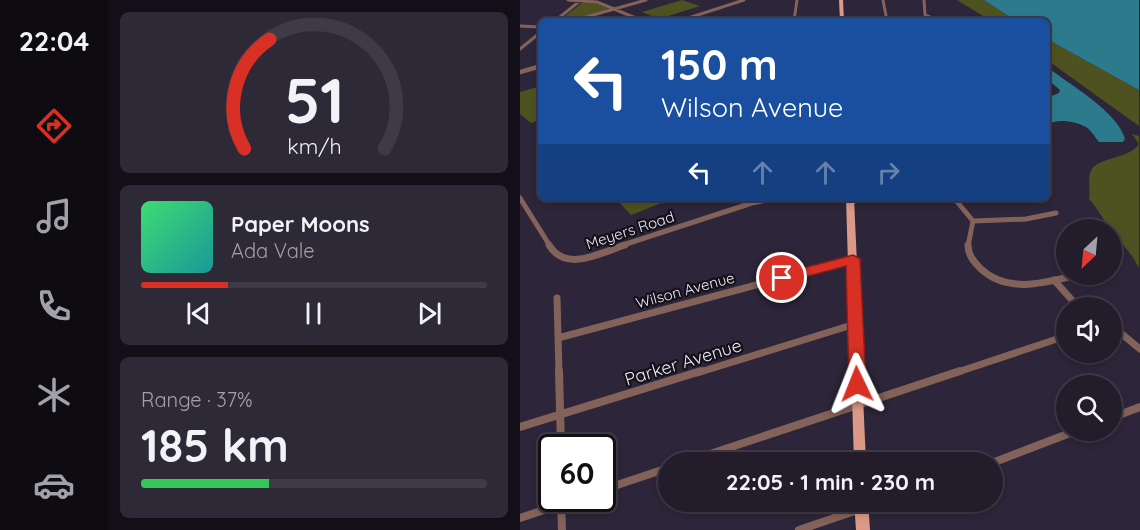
<!DOCTYPE html>
<meta charset="utf-8">
<style>
body{margin:0;font-family:Quicksand,sans-serif;background:#2e2937;color:#f1f3f6;height:100vh;display:flex;flex-direction:column;font-size:22px;white-space:nowrap}
*{box-sizing:border-box;margin:0}
p{font-size:20px;color:#a2a1a9}
.icon{flex:none;width:33px;height:33px;fill:none;stroke:currentColor;stroke-width:2;stroke-linecap:round;stroke-linejoin:round}
.map{position:relative;flex:1;overflow:hidden}
.details{display:flex;flex-direction:column;gap:12px;padding:12px;background:#130f18;width:412px}
.details>*{flex:none}
.banner{position:absolute;left:18px;top:18px;width:512px;height:183px;border-radius:9px;box-shadow:0 3px 9px #0003,0 0 0 2px #3f3a47;background:#1a4fa0;color:#fff;overflow:hidden}
.needle{width:39px;rotate:206deg}
.fabs{position:absolute;left:536px;top:219px;display:grid;gap:12px}
.fabs a{display:grid;place-items:center;width:66px;height:66px;border-radius:50%;background:#221c2b;box-shadow:0 3px 9px #0003,0 0 0 2px #3f3a47;font-size:30px}
.speed{position:absolute;left:18px;top:434px;display:flex;gap:12px;font-size:30px;font-weight:700;text-align:center}
.speed>*{display:grid;place-content:center;width:78px;height:78px;border-radius:50%;background:#221c2b;box-shadow:0 3px 9px #0003,0 0 0 2px #3f3a47;line-height:1}
.speed .limit{border:3px solid #111;border-radius:9px;background:#fff;color:#111}
.pin{position:absolute;display:grid;place-items:center;width:51px;height:51px;color:#fff;margin:-26px;border:3px solid #fff;border-radius:50%;box-shadow:0 2px 6px #0007}
.me{position:absolute;width:66px;margin:-33px;rotate:358deg;stroke-linejoin:round;filter:drop-shadow(0 0 4px #0008)}
.turn{display:flex;align-items:center;gap:21px;height:126px;padding:0 24px;font-size:27px}
.turn .icon{width:78px;height:78px;stroke-width:2.5}
.turn b{display:block;font-size:42px;line-height:51px}
.lanes{display:flex;align-items:center;height:57px;padding:0 24px;background:#0003;justify-content:center;gap:30px;direction:ltr}
.lanes .off{opacity:.35}
.big{font-size:45px;font-weight:800;line-height:1.1}
.details .tile{flex:1;display:flex;flex-direction:column;justify-content:center;gap:9px;min-width:0;padding:0 21px;border-radius:9px;background:#2e2937}
.details .dial{align-items:center;gap:0}
.dial svg{height:156px;overflow:visible;fill:none;stroke:#3f3a47;stroke-width:7;stroke-linecap:round;text-anchor:middle}
.dial text{fill:#f1f3f6;stroke:none}
.song{display:flex;align-items:center;gap:18px}
.cover{width:72px;height:72px;border-radius:9px;background:linear-gradient(135deg,hsl(140 70% 55%),hsl(180 70% 35%))}
.played{height:6px;border-radius:3px;background:linear-gradient(90deg,#d93025 25%,#3f3a47 25%)}
.keys{display:flex;justify-content:space-around;direction:ltr}
.charge{height:9px;border-radius:4px;background:linear-gradient(90deg,#34c759 37%,#3f3a47 0)}
.trip{position:absolute;left:138px;top:452px;width:345px;height:60px;border-radius:30px;background:#221c2b;box-shadow:0 3px 9px #0003,0 0 0 2px #3f3a47;font-weight:800;line-height:60px;text-align:center}
main{display:flex;flex:1;min-height:0}
.tabs{display:flex;flex-direction:column;width:108px;justify-content:space-around;align-items:center;background:#0e0b11;color:#a2a1a9}
.tabs .icon{width:42px;height:42px}
.tabs .active{color:#d93025}
.tabs b{font-size:27px;color:#f1f3f6}
.map>svg:first-child{display:block}
.green{fill:#4e5221}
.water{fill:#2b7b8d}
.lines{fill:none;stroke-linecap:round;stroke-linejoin:round}
.minor-far4{stroke:#836259;stroke-width:3}
.minor-far3{stroke:#836259;stroke-width:4.5}
.minor-far2{stroke:#836259;stroke-width:5}
.minor-far1{stroke:#836259;stroke-width:7}
.minor{stroke:#836259;stroke-width:8}
.primary{fill:#dc9987;fill-rule:evenodd}
.route{fill:#d93025;stroke:#8d1f18;stroke-width:1.5}
.labels{text-anchor:middle;dominant-baseline:central;stroke-width:4.5;stroke-linejoin:round;paint-order:stroke}
.street-label{font-size:15px;fill:#ece8f5;stroke:#141019}
.near-street-label{font-size:18px;fill:#ece8f5;stroke:#141019}
</style>
<main>
<nav class="tabs">
<b>22:04</b>
<svg class="icon active" aria-label="directions" viewBox="0 0 24 24"><path d="M12 3l9 9-9 9-9-9zM9 14v-3h6M13 9l2 2-2 2"/></svg>
<svg class="icon" aria-label="music" viewBox="0 0 24 24"><path d="M9 18V5l10-2v13"/><circle cx="6" cy="18" r="3"/><circle cx="16" cy="16" r="3"/></svg>
<svg class="icon" aria-label="phone" viewBox="0 0 24 24"><path d="M5 4h4l2 5-3 2q2 4 5 5l2-3 5 2v4C11 20 4 13 5 4z"/></svg>
<svg class="icon" aria-label="climate" viewBox="0 0 24 24"><path d="M12 3v18M4 7l16 10M4 17L20 7"/></svg>
<svg class="icon" aria-label="car" viewBox="0 0 24 24"><path d="M5 17H2v-5l4-1 3-4h7l3 4 3 1v5h-3M9 17h6M6 11h13"/><circle cx="7" cy="17" r="2"/><circle cx="17" cy="17" r="2"/></svg>
</nav>
<section class="details">
<div class="tile dial"><svg viewBox="0 0 100 80">
<path d="M14 69A42 42 0 1 1 86 69"/>
<path d="M14 69A42 42 0 0 1 27 13" stroke="#d93025"/>
<text x="50" y="56" font-size="32" font-weight="700">51</text>
<text x="50" y="72" font-size="11">km/h</text>
</svg></div>
<div class="tile">
<div class="song"><i class="cover"></i><div><b>Paper Moons</b><p>Ada Vale</p></div></div>
<div class="played"></div>
<div class="keys"><svg class="icon" aria-label="previous" viewBox="0 0 24 24"><path d="M18 5L8 12l10 7zM5 5v14"/></svg><svg class="icon" aria-label="pause" viewBox="0 0 24 24"><path d="M8 5v14M16 5v14"/></svg><svg class="icon" aria-label="next" viewBox="0 0 24 24"><path d="M6 5l10 7-10 7zM19 5v14"/></svg></div>
</div>
<div class="tile"><p>Range · 37%</p><b class="big">185 km</b><div class="charge"></div></div>
</section>
<div class="map">
<svg width="620" height="530" viewBox="0 0 620 530">
<rect width="100%" height="100%" fill="#2d2539"/>
<!-- green -->
<path class="green" d="M162,0L180,6L139,19L122,12Z
M437,0H464L496,21H471Z
M63,2L75,3L89,9L49,21H39Z
M527,39L619,90V126L527,60Z
M21,86V119L11,123L0,114V92Z
M612,134L619,136V268C612,254 604,246 594,234C585,223 579,210 569,199C571,190 567,178 571,171C576,157 608,160 619,144Z
M95,198H154L111,215Z"/>
<!-- water -->
<path class="water" d="M464,0H619V90L527,39L526,21H496Z
M527,67C549,84 598,112 605,139L603,142H579C575,137 571,130 566,127C555,121 537,118 527,125V98L539,93L540,90L527,79Z"/>
<g class="lines">
<!-- minor-far4 -->
<path class="minor-far4" d="M48,0L77,2L123,21
M363,0L367,21
M404,0L405,15L419,21
M35,21L61,0
M52,21L126,0
M159,21L224,0
M274,21L277,0
M0,26L21,27
M0,49L21,32"/>
<!-- minor-far3 -->
<path class="minor-far3" d="M0,72L21,66"/>
<!-- minor-far2 -->
<path class="minor-far2" d="M0,198L30,246
M434,198L453,221L448,246
M330,202L347,198
M453,221L506,219L536,213
M100,246L232,203L258,198"/>
<!-- minor-far1 -->
<path class="minor-far1" d="M29,245C46,273 80,253 105,245
M448,245C448,255 454,262 461,269C489,295 528,282 561,274
M534,280L559,308
M37,298L39,373
M591,325L620,349
M38,338L333,259
M177,373L335,324
M435,373L546,336"/>
<!-- minor -->
<path class="minor" d="M39,371L41,447
M591,418L620,407
M0,427L181,371
M166,462L440,371
M472,463L558,430
M82,490L148,468
M41,498L42,530
M0,518L60,498
M279,530L364,501"/>
<!-- primary -->
<path class="primary" d="M319,0H323L324,21H320Z
M326,198H334L346,462H334Z
M334,501H348L350,530H336Z"/>
</g>
<!-- route -->
<path class="route" d="M333,255L340,259L346,384L343,389L337,391L331,389L329,384L326,266L262,283L255,278L257,275Z"/>
<g class="labels">
<!-- street labels -->
<g class="street-label">
<text transform="translate(110 230) rotate(-18)">Meyers Road</text>
<text transform="translate(165 290) rotate(-15)">Wilson Avenue</text>
</g>
<!-- near-street labels -->
<g class="near-street-label">
<text transform="translate(163 362) rotate(-17)">Parker Avenue</text>
</g>
</g>
</svg>
<div class="fabs">
<a><svg class="needle" viewBox="-14 -14 28 28"><path d="M0-13l5 13h-10z" fill="#e53935"/><path d="M0 13l5-13h-10z" fill="#a2a1a9"/></svg></a>
<a><svg class="icon" aria-label="sound" viewBox="0 0 24 24"><path d="M4 9h4l5-4v14l-5-4H4zM17 9q2 3 0 6"/></svg></a>
<a><svg class="icon" aria-label="search" viewBox="0 0 24 24"><circle cx="10" cy="10" r="6"/><path d="M15 15l6 6"/></svg></a>
</div>
<div class="speed"><div class="limit">60</div></div>
<div class="pin" style="left:262px;top:278px;background:#d93025"><svg class="icon" aria-label="arrive" viewBox="0 0 24 24"><path d="M6 21V4h12l-3 4 3 4H6"/></svg></div>
<svg class="me" style="left:337px;top:384px" viewBox="-20 -20 40 40"><path d="M0-17L14 15 0 8-14 15z" fill="#d93025" stroke="#fff" stroke-width="4"/></svg>
<div class="trip">22:05 · 1 min · 230 m</div>
<div class="banner">
<div class="turn"><svg class="icon" aria-label="left" viewBox="0 0 24 24"><path d="M17 20v-9H6M10 6l-5 5 5 5"/></svg><div><b>150 m</b>Wilson Avenue</div></div>
<div class="lanes"><svg class="icon" aria-label="left" viewBox="0 0 24 24"><path d="M17 20v-9H6M10 6l-5 5 5 5"/></svg><svg class="icon off" aria-label="ahead" viewBox="0 0 24 24"><path d="M12 20V5M6 11l6-6 6 6"/></svg><svg class="icon off" aria-label="ahead" viewBox="0 0 24 24"><path d="M12 20V5M6 11l6-6 6 6"/></svg><svg class="icon off" aria-label="right" viewBox="0 0 24 24"><path d="M7 20v-9h11M14 6l5 5-5 5"/></svg></div>
</div>
</div>
</main>
